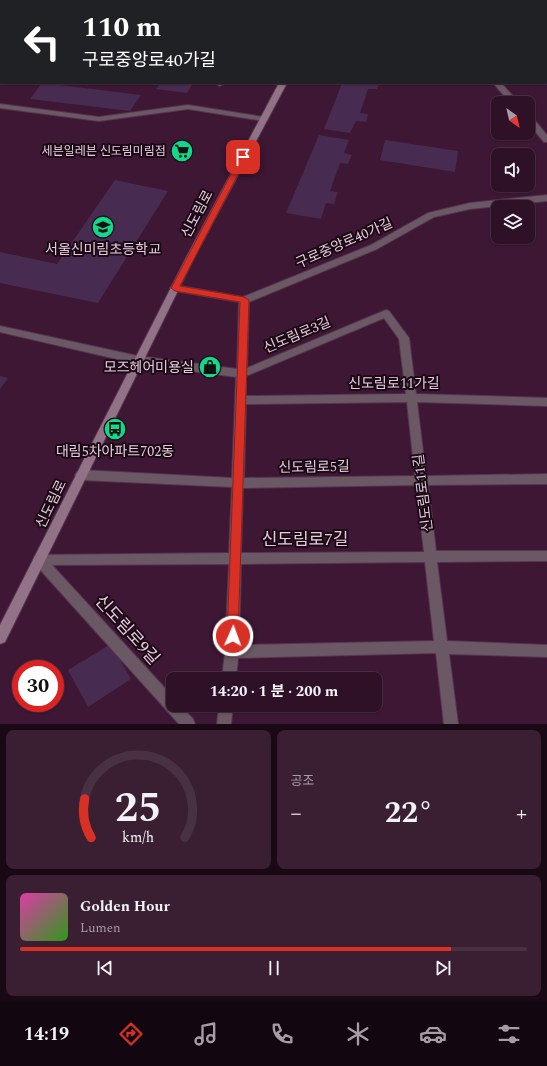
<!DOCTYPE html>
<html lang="ko">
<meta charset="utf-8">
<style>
body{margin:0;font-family:Spectral,"Noto Sans KR",serif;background:#3a1f33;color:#f1f3f6;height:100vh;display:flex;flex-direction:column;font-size:15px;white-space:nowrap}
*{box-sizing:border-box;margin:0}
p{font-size:13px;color:#a79da7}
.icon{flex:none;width:22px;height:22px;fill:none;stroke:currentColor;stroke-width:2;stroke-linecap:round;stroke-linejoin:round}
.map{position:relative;height:724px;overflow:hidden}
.drawer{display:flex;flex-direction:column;gap:6px;padding:6px;background:#190915;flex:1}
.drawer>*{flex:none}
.hud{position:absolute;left:0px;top:0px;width:547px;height:84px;box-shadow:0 1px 3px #0004,0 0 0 1px #493144;background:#202124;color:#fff;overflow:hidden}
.needle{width:26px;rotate:146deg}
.tools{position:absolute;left:491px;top:96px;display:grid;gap:8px}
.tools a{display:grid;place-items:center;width:44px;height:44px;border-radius:8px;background:#2e1127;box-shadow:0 1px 3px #0004,0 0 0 1px #493144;font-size:20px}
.speed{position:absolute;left:12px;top:660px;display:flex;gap:8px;font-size:20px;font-weight:700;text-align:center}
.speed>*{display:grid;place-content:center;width:52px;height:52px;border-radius:50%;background:#2e1127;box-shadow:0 1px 3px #0004,0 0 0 1px #493144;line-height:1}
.speed .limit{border:6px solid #d22;background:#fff;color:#111}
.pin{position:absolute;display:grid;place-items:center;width:34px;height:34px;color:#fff;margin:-17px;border-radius:8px;box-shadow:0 2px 6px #0006}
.me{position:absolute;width:44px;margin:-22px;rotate:2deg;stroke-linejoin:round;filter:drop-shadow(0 0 3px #0008)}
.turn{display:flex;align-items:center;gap:14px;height:84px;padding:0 16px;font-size:18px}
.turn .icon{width:52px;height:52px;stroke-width:2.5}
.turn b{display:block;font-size:28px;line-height:34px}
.big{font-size:30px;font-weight:700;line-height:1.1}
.drawer .card{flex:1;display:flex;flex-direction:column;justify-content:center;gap:6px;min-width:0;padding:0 14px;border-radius:8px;background:#3a1f33}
.drawer .dial{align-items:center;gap:0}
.dial svg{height:104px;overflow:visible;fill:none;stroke:#493144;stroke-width:7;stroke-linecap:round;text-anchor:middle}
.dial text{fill:#f1f3f6;stroke:none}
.song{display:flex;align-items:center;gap:12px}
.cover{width:48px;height:48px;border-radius:6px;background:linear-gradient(135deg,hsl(320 70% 55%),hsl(110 70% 35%))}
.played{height:4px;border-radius:2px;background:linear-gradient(90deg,#d93025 85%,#493144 85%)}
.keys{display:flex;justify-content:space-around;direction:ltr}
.heat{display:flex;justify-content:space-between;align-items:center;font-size:22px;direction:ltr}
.drawer .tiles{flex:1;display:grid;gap:6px;grid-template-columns:1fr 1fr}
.card:last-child{grid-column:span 2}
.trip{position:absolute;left:166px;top:672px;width:216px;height:40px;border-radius:8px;background:#2e1127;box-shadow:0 1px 3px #0004,0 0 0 1px #493144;font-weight:700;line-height:40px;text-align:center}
.tabs{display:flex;height:64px;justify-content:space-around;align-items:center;background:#120710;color:#a79da7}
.tabs .icon{width:28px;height:28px}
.tabs .selected{color:#d93025}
.tabs b{font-size:18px;color:#f1f3f6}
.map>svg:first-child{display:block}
.building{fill:#482b51}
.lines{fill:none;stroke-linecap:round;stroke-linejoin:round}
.lane-casing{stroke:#58344f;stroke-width:2}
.street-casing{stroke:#58344f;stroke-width:2}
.secondary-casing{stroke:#58344f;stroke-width:2}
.lane{fill:#6b5865;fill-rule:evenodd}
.street{fill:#6b5865;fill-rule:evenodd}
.secondary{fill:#917287;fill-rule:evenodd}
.route{fill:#d93025;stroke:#8d1f18}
.labels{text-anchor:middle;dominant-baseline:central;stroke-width:4;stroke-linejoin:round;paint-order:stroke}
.far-poi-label{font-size:12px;fill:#e4cadb;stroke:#1b0a16;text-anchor:end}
.street-label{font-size:14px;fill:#e4cadb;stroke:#1b0a16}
.poi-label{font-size:14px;fill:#e4cadb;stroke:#1b0a16}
.near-street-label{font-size:17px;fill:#e4cadb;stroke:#1b0a16}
</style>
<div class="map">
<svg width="547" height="724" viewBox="0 0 547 724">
<rect width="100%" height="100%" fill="#3d1734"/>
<!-- building -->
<path class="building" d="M42,83H44L141,95L130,111L30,99Z
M160,83H193L187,93L156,89Z
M342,83H379L377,89H368L360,113L368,114L366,122L356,121L350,133L324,129Z
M319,135L349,140L344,153L352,155L348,164L340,163L330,191L338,192L334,204L326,203L321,219L286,213Z
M385,140L458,151L455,172L380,160Z
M115,180L168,191L98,303L0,283V252L57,264Z
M0,376L8,378L0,389Z
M111,644L131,679L88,707L68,670Z"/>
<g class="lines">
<!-- lane casing -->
<g class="lane-casing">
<path id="lane" d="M145,0H151V1H145Z
M507,0H513V1H507Z
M0,19H1V24H0Z
M546,46H547V50H546Z
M0,64H1L0,69Z
M217,83H225L220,86L218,85Z
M0,104L99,117L188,105L264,117L268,119L264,121L188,109L99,121L0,108Z
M0,326L138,356L142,357L143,360L142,363L138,364L0,332Z"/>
</g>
<!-- street casing -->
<g class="street-casing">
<path id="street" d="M430,0H436L437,1H431Z
M493,83H501L519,103H511Z
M528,116H531L547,135V142H544L528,123Z
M547,195V201L470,209L434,217L377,249L249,302L247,368L386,310L389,311L409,338L416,394L547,398V406L417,402L426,476L547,474V484L428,485L436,551H547V561L437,562L447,641L547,645V657L449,654L458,724H444L436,653L238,658L236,679H222L225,652L229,564L52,565L173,697V705H180L193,719L195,724H179L35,564L33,560L35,556L39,555L229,553L232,487L81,480L77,478L75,475L77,472L81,470L232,478L236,377L138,364L134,363L133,360L134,357L138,356L237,369L239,302L175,291L170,288L172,286L175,285L243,297L371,245L428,213L470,203ZM384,318L399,339L406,394L246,396V376ZM407,402L415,476L244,478L246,404ZM416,485L424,552L241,553L243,488ZM425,562L434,641L239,645L241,564Z
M219,705H233L231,724H217Z"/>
</g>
<!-- secondary casing -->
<g class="secondary-casing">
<path id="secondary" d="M279,83H287L194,258L5,642L0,644V625L186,258Z"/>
</g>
<!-- lane -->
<use href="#lane" class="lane"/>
<!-- street -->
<use href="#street" class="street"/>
<!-- secondary -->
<use href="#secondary" class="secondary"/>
</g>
<!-- route -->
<path class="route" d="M243,155L247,157L180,286L244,297L249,300L238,636L237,640L233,642L228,640L227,636L240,302L175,291L171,288L240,157Z"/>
<!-- icons -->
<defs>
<g id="supermarket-disc" transform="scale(1.15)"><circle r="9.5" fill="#0fd98a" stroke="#1b0a16"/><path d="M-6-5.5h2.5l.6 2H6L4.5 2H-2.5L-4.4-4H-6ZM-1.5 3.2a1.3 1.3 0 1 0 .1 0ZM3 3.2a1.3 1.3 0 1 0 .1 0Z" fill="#111"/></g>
<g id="school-disc" transform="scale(1.15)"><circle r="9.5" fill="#0fd98a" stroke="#1b0a16"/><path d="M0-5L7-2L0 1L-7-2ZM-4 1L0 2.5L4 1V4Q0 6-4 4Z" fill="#111"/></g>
<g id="shop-disc" transform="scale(1.15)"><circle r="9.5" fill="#0fd98a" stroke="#1b0a16"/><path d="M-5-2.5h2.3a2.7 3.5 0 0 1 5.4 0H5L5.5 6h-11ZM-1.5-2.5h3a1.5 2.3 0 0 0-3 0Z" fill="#111"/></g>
<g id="bus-disc" transform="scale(1.15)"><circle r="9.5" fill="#0fd98a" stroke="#1b0a16"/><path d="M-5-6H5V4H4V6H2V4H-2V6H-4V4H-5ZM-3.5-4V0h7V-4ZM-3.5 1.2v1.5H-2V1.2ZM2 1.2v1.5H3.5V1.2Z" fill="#111"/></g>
</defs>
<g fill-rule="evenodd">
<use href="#supermarket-disc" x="182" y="151"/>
<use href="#school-disc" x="103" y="227"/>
<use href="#shop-disc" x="210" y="367"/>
<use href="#bus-disc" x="115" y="429"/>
</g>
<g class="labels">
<!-- far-poi labels -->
<g class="far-poi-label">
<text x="166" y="151">세븐일레븐 신도림미림점</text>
</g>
<!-- street labels -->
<g class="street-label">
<text transform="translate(197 214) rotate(-62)">신도림로</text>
<text transform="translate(344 243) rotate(-24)">구로중앙로40가길</text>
<text transform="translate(297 335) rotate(-23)">신도림로3길</text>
<text x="394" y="383">신도림로11가길</text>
<text transform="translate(314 467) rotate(-1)">신도림로5길</text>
<text transform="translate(423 493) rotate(-97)">신도림로11길</text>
<text transform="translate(51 504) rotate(-64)">신도림로</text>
</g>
<!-- poi labels -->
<g class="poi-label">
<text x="103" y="249">서울신미림초등학교</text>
<text x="194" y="367" text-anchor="end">모즈헤어미용실</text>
<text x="115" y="451">대림5차아파트702동</text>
</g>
<!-- near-street labels -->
<g class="near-street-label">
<text x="305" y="540">신도림로7길</text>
<text transform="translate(127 630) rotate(48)">신도림로9길</text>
</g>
</g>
</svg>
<div class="tools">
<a><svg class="needle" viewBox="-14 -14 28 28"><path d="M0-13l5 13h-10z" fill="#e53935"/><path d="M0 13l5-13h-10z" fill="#a79da7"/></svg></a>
<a><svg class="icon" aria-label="sound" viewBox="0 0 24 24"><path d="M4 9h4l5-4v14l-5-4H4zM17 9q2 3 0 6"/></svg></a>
<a><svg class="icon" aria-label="layers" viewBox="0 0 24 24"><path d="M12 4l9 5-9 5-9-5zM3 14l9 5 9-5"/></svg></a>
</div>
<div class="speed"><div class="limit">30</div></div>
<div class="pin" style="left:243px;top:157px;background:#d93025"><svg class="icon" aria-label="arrive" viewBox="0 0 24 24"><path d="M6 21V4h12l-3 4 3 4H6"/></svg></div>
<svg class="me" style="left:233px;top:636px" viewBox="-20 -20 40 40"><circle r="17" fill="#d93025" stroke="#fff" stroke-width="3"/><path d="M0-11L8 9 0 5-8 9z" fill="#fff"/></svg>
<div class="trip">14:20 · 1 분 · 200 m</div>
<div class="hud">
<div class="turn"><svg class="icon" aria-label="left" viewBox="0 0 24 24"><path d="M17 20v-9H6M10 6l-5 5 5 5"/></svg><div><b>110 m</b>구로중앙로40가길</div></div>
</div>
</div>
<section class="drawer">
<div class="tiles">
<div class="card dial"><svg viewBox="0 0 100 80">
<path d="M14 69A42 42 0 1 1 86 69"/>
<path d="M14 69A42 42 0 0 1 9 39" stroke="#d93025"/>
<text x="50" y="56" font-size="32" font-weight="700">25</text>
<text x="50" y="72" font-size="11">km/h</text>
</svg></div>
<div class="card"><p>공조</p>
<div class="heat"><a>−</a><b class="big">22°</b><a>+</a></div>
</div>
<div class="card">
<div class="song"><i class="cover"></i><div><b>Golden Hour</b><p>Lumen</p></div></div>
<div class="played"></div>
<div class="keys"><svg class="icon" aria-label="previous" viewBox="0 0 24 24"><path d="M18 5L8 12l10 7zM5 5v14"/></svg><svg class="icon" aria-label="pause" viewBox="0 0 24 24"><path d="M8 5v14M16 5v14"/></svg><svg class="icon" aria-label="next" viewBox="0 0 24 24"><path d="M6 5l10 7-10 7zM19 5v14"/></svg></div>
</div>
</div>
</section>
<nav class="tabs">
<b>14:19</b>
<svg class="icon selected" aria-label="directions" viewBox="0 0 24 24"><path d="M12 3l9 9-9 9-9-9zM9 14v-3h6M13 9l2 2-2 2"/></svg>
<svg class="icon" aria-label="music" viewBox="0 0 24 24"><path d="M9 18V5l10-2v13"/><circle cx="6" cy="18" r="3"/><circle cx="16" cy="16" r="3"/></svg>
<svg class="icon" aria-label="phone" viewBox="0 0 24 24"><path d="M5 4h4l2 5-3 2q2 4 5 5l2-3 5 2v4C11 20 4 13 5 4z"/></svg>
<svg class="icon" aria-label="climate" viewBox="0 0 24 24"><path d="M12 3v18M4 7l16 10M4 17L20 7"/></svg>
<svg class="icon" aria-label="car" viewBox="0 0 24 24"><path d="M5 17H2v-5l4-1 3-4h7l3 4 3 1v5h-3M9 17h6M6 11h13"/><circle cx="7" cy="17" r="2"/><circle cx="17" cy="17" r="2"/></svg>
<svg class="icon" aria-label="filters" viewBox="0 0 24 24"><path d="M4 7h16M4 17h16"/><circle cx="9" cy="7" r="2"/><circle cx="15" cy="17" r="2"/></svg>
</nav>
